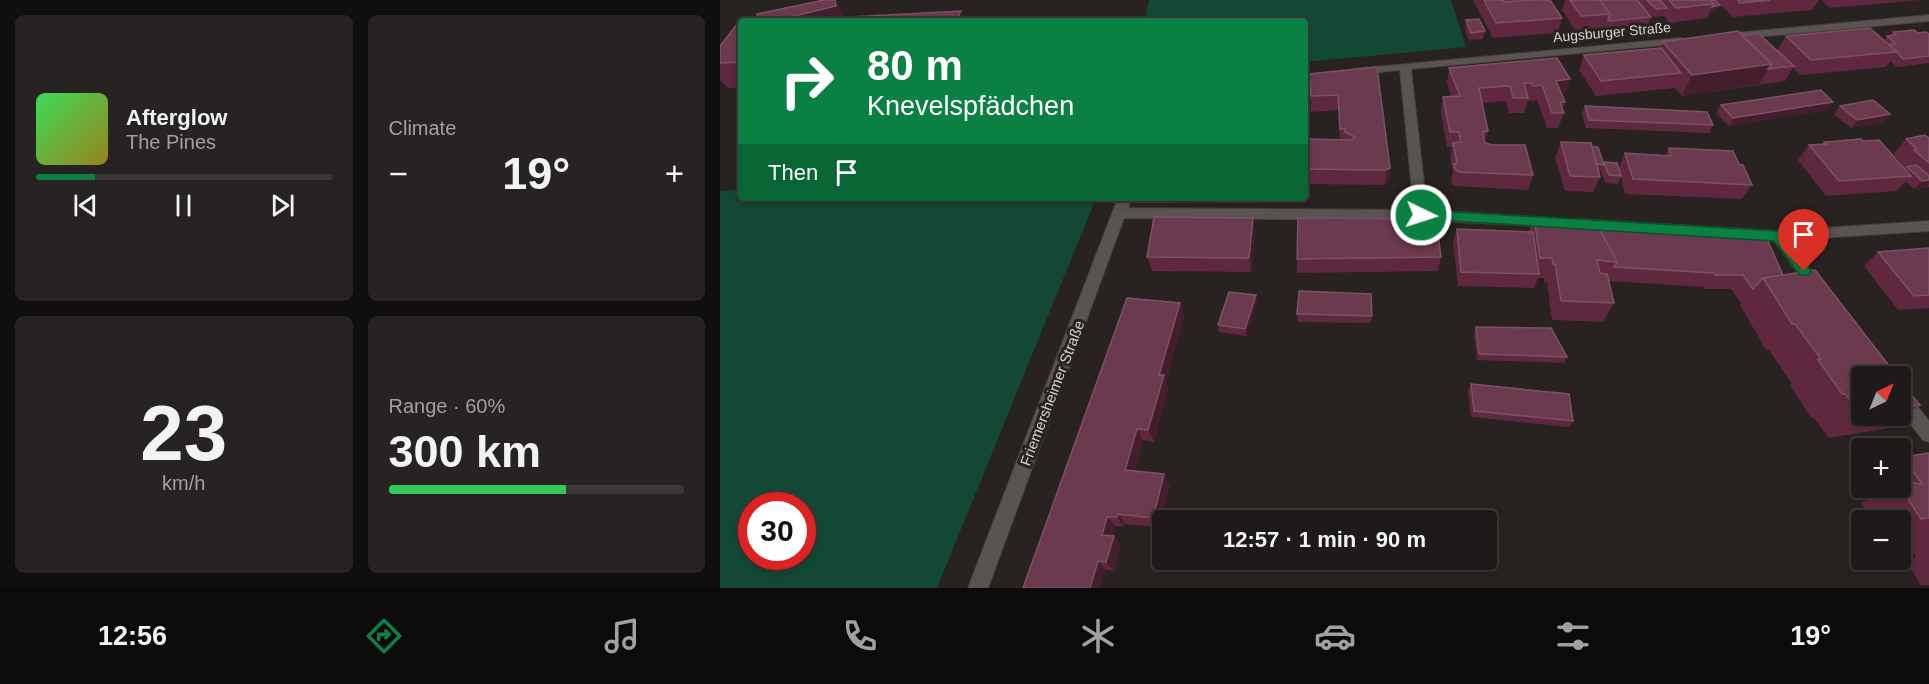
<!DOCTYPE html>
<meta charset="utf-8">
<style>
body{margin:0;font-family:Helvetica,sans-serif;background:#262322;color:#f1f3f6;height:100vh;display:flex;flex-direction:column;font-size:22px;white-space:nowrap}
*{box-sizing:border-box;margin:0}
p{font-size:20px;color:#a1a1a2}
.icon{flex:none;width:33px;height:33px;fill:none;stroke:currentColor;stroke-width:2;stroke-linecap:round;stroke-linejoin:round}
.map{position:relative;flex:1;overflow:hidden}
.details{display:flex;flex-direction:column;gap:15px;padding:15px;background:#100e0e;width:720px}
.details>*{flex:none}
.hud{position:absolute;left:18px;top:18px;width:570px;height:183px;border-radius:6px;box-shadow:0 3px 9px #0003,0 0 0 2px #3c3838;background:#0b8043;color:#fff;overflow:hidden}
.needle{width:39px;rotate:43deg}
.fabs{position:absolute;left:1131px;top:366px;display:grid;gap:12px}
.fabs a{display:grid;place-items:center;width:60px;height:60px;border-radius:6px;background:#1e1a19;box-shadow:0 3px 9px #0003,0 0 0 2px #3c3838;font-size:30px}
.speed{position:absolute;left:18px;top:492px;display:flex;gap:12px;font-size:30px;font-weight:700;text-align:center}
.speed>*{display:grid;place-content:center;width:78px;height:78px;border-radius:50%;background:#1e1a19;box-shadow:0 3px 9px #0003,0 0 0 2px #3c3838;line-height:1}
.speed .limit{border:9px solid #d22;background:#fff;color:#111}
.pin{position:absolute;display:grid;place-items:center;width:51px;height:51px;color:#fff;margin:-62px -26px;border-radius:50% 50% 50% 0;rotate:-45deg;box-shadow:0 0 6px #0007}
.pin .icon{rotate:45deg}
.me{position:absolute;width:66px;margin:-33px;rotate:94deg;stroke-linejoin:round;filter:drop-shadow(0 0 4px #0008)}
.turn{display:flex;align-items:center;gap:21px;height:126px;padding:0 30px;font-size:27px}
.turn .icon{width:78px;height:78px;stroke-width:2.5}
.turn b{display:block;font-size:42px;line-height:51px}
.then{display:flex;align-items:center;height:57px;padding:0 30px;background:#0003;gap:12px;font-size:22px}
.big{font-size:45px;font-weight:700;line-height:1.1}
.details .tile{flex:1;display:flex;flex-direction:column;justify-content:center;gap:9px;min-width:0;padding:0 21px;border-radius:9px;background:#262322}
.details .dial{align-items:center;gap:0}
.dial b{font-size:78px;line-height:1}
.song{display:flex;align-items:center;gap:18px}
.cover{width:72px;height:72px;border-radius:9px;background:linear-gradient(135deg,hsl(130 70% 55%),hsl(50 70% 35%))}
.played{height:6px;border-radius:3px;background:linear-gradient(90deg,#0b8043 20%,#3c3838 20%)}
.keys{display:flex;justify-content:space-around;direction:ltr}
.heat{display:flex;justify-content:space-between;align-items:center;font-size:33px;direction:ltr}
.charge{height:9px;border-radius:4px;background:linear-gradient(90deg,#34c759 60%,#3c3838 0)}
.details .tiles{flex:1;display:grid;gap:15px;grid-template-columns:repeat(2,1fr)}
.trip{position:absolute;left:432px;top:510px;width:345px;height:60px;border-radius:6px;background:#1e1a19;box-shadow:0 3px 9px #0003,0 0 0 2px #3c3838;font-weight:700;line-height:60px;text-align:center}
.tab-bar{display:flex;height:96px;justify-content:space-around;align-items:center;background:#0c0a0a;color:#a1a1a2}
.tab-bar .icon{width:42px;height:42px}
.tab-bar .on{color:#0b8043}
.tab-bar b{font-size:27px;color:#f1f3f6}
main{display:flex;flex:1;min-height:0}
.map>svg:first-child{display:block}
.green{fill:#134934;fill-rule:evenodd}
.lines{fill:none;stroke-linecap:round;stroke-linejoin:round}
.minor-casing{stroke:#43403d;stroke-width:2}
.minor{fill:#595451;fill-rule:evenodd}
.wall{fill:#60283e}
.shaded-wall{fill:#441e2c}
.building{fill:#6c3a4e;stroke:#7c5262;stroke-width:1.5}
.route{fill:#0b8043;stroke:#07532c;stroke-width:1.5}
.labels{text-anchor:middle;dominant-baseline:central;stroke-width:6;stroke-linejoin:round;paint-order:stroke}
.far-street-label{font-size:14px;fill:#d4d1cf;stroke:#282321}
.street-label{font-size:15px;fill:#d4d1cf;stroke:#282321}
</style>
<main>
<section class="details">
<div class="tiles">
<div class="tile">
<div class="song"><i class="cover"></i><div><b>Afterglow</b><p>The Pines</p></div></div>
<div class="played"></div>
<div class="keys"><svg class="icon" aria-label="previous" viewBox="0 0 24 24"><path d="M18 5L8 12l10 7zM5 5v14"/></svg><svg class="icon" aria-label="pause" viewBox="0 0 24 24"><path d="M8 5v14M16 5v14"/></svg><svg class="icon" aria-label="next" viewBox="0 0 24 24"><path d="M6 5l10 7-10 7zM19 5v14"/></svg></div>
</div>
<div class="tile"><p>Climate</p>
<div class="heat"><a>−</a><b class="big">19°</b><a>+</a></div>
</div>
<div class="tile dial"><b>23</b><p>km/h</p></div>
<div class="tile"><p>Range · 60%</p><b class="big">300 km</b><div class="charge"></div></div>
</div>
</section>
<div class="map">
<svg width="1209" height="588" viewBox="0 0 1209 588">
<rect width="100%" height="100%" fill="#282321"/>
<!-- green -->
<path class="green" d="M429,0H731L746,47L585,62V21H425Z
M21,190V198H376L217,588H0V191ZM32,506H82V556H32Z"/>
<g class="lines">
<!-- minor casing -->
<g class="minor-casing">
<path id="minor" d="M1209,15V21L1003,40L998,37L1003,34Z
M961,38L966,41L965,43L691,69L707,210L832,218L837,219L839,223L837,227L701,220L404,218L268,588H248L398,198H412L408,208L694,210L680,70L638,74L634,73V69Z
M859,219L1058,231L1209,221V231L1069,240L1104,288L1102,292H1092L1054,241L859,229L852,224Z
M1180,390L1186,392L1209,421V442L1203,440L1180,411Z"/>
</g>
<!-- minor -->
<use href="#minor" class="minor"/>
</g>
<!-- wall -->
<path class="wall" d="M753,0H830L842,18L838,33L773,38Z
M845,0H1099L1092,10L1013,17L1000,5L996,12L989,14L987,18L949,23L944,16L933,17L924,8L931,17L928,25L856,31L842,10Z
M1101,0H1201L1110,8Z
M746,20L765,31L763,39L749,40L745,28Z
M21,23V88H8L0,80V46Z
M1173,32L1198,33L1209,34V63L1177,67L1170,61L1166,67L1081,75L1073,68L1065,81L962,96L954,87V88L876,96L859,70L864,55L941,48L943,42L1022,36L1057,51L1066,36L1164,40L1167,36L1170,35Z
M657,67L670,168L669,182L665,185L585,184V139L620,140L618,110L591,112L589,74Z
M729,68L850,79L845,94H842L845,102L842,109L844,113L838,128H827L817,100L808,101V100L804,113H789L786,101L762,103L768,131L765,142L813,175L808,190L736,186L732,184L731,179L733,172L730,158L732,147H727L721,112L723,97L731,96L727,83Z
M1001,105L1108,110L1009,126L996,113Z
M865,106L993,125L989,133L866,128L862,114Z
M1120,106L1170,114L1164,122L1131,128L1114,114Z
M1209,138V187L1194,189L1186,181L1177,191L1106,196L1078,160L1089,145L1102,144L1104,142L1143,141L1181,164L1182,163L1173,154L1186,139Z
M841,142L872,147L883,164L884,162L899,168L905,153L945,155L949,148L1019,164L1032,185L1022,199L905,194L901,177L897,184L885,183L881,171L880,172H879L880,177L873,192L845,191L835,157Z
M533,218L535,232L531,272L432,271L427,257Z
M814,218L879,228L1063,275L1142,376V416H1180V381L1200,405L1164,429L1109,438L1094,418H1091L1070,385L1072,384L1049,350H1046L1020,305L1021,303L1011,289H984V287L889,281L894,303L883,322L832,320L827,283H824V278H818L814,288L738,286L733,243L737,229L809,231Z
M1209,248V308L1178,310L1144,266L1158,252Z
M721,257L718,271L577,273V259Z
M460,303L464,317L446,381L448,388L434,442L423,440L415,471L450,485L439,527L405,524L404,527L395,526L392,536H394L401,545L394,571L386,570L303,588Z
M537,303L526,336L499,332L498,325Z
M577,314L652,316L651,323L578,322Z
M756,327L847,357L844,363L757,360L754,334Z
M751,384L853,421L849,427L751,417L748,391Z
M1209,453V585H1201L1186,561L1196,557L1180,533V520H1151L1141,503L1157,495L1152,488H1180V458L1183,457Z"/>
<!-- shaded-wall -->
<path class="shaded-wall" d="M115,0L123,13L125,21H54Z
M1000,5L996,12L989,14L992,7Z
M241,11L246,21H236Z
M1052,64L1039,84L962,96L972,75Z
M850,79L845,94L831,96L836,81Z
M1113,102L1108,110L1009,126L1013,118Z
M1170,114L1164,122L1131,128L1137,120Z
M670,168L669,182L665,185L666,170Z
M1209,180V184L1206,187L1194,189L1202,181Z
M533,218L535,232L531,272L529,258Z
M536,295L537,303L526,336L525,329Z
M460,303L464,317L446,381L448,388L434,442L428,430L439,375Z
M417,429L423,440L412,480L405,470Z
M444,474L450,485L439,527L433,518Z
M398,514L405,524L404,527L397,517Z
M387,517L395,526L390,544L382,535Z
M394,536L401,545L394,571L386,562Z
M378,561L386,570L380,588H370Z"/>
<!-- building -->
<path class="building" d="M104,0H115L116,6L54,21H37V14Z
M764,0H783L784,2L810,0H830L842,18L776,23Z
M850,0H880L890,14L861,16Z
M880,0H917L931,17L888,21L890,14Z
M927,0H940L947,8L936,9Z
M949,0H990L994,4L956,8Z
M990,0H995L1000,5L992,7L994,4Z
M1017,0H1050L1020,3Z
M241,11L236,21H53Z
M759,19L765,31L751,33L746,20Z
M18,23H21V62L0,63V46Z
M1150,28L1177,52L1091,60L1066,36Z
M1194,30L1198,33L1206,32L1209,34V56L1183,59L1169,44H1176L1167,36L1176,35L1173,32Z
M1018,31L1052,64L972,75L943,42Z
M1038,33L1074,66L1048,69L1052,64L1022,36Z
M941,48L961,73L881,81L864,55Z
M837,58L850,79L836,81L845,102H840L844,113H832L822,85L813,86L811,83H804L808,98H793L790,86L759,88L768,131L763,132L764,142L771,145H805L813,175L739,172L735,169L734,164L737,163L733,143L741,142L739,132H730L723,97L740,96L729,68Z
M657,67L670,168L666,170L585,169V139L632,140L635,137L625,132V129H620L618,95L591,96L589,74Z
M1101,90L1113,102L1013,118L1001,105Z
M1153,100L1170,114L1137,120L1120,106Z
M865,106L987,112L993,125L869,120Z
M1205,135L1209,138V163L1194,150L1197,149L1186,139Z
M1141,139L1143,141L1159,140L1191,176L1119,181L1089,145L1106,144L1104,142Z
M841,142L871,143L880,177L850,176Z
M872,147H878L884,165L876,164Z
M949,148L1013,151L1019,164L1023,165L1032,185L913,179L905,153L951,156Z
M884,162L897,163L901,176L889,175Z
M1197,165L1209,176V180L1202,181L1187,167Z
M434,217L533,218L529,258L427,257Z
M578,218L716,219L721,257L577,259Z
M814,218L876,222L897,262L877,260L880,273L887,274L894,303L841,301L835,264H833L832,258H820Z
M879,228L1046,237L1063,275L1043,278L1033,289L1023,275H995L994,273L894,267L897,262Z
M737,229L813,232L819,274L741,272Z
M1209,248V295L1194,296L1158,252Z
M1095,270L1177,376H1142V415L1125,394H1122L1098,360L1101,359L1075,324H1072L1043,278Z
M579,291L651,294L652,316L577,314Z
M509,292L536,295L525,329L498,325Z
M407,298L460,303L439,375H444L428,430L417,429L405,470L444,474L433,518L398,514L397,517H387L382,535L394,536L386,562L378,561L370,588H303Z
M756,327L831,328L847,357L759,354Z
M1180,381L1200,405L1180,408Z
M751,384L849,394L853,421L754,411Z
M1209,453V518L1201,519L1180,487V483L1187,482L1202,484L1183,457Z"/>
<!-- route -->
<path class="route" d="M701,210L1058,231L1062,233L1091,271L1089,275H1080L1054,241L701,219L695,215Z"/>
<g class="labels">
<!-- far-street labels -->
<g class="far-street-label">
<text transform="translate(892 32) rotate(-5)">Augsburger Straße</text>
</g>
<!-- street labels -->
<g class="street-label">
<text transform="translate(332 393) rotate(-69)">Friemersheimer Straße</text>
</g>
</g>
</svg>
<div class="fabs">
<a><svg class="needle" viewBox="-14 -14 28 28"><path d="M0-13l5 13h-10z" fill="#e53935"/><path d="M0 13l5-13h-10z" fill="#a1a1a2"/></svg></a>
<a>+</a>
<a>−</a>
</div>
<div class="speed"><div class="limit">30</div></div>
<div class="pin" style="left:1084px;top:271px;background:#d93025"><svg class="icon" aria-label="arrive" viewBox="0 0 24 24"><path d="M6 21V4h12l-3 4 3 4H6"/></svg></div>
<svg class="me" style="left:701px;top:215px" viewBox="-20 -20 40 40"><circle r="17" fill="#0b8043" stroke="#fff" stroke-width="3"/><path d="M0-11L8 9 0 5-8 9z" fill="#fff"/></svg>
<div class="trip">12:57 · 1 min · 90 m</div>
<div class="hud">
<div class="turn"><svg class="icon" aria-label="right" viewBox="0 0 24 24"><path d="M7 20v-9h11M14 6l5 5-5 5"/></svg><div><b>80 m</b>Knevelspfädchen</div></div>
<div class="then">Then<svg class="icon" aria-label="arrive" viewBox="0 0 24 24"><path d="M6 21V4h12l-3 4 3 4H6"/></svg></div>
</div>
</div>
</main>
<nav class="tab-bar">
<b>12:56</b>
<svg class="icon on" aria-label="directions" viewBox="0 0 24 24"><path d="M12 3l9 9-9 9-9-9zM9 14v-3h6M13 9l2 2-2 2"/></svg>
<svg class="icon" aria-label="music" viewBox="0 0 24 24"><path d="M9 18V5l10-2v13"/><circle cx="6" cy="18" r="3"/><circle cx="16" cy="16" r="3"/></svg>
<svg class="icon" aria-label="phone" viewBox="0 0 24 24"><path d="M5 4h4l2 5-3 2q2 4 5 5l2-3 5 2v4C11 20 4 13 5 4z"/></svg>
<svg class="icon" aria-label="climate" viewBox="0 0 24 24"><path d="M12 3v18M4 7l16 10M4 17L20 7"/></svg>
<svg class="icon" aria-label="car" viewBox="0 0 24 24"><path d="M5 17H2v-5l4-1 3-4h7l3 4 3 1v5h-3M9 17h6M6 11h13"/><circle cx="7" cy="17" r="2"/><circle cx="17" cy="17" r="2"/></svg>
<svg class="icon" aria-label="filters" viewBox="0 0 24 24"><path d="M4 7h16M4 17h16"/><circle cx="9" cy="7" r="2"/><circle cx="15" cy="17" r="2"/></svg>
<b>19°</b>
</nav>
